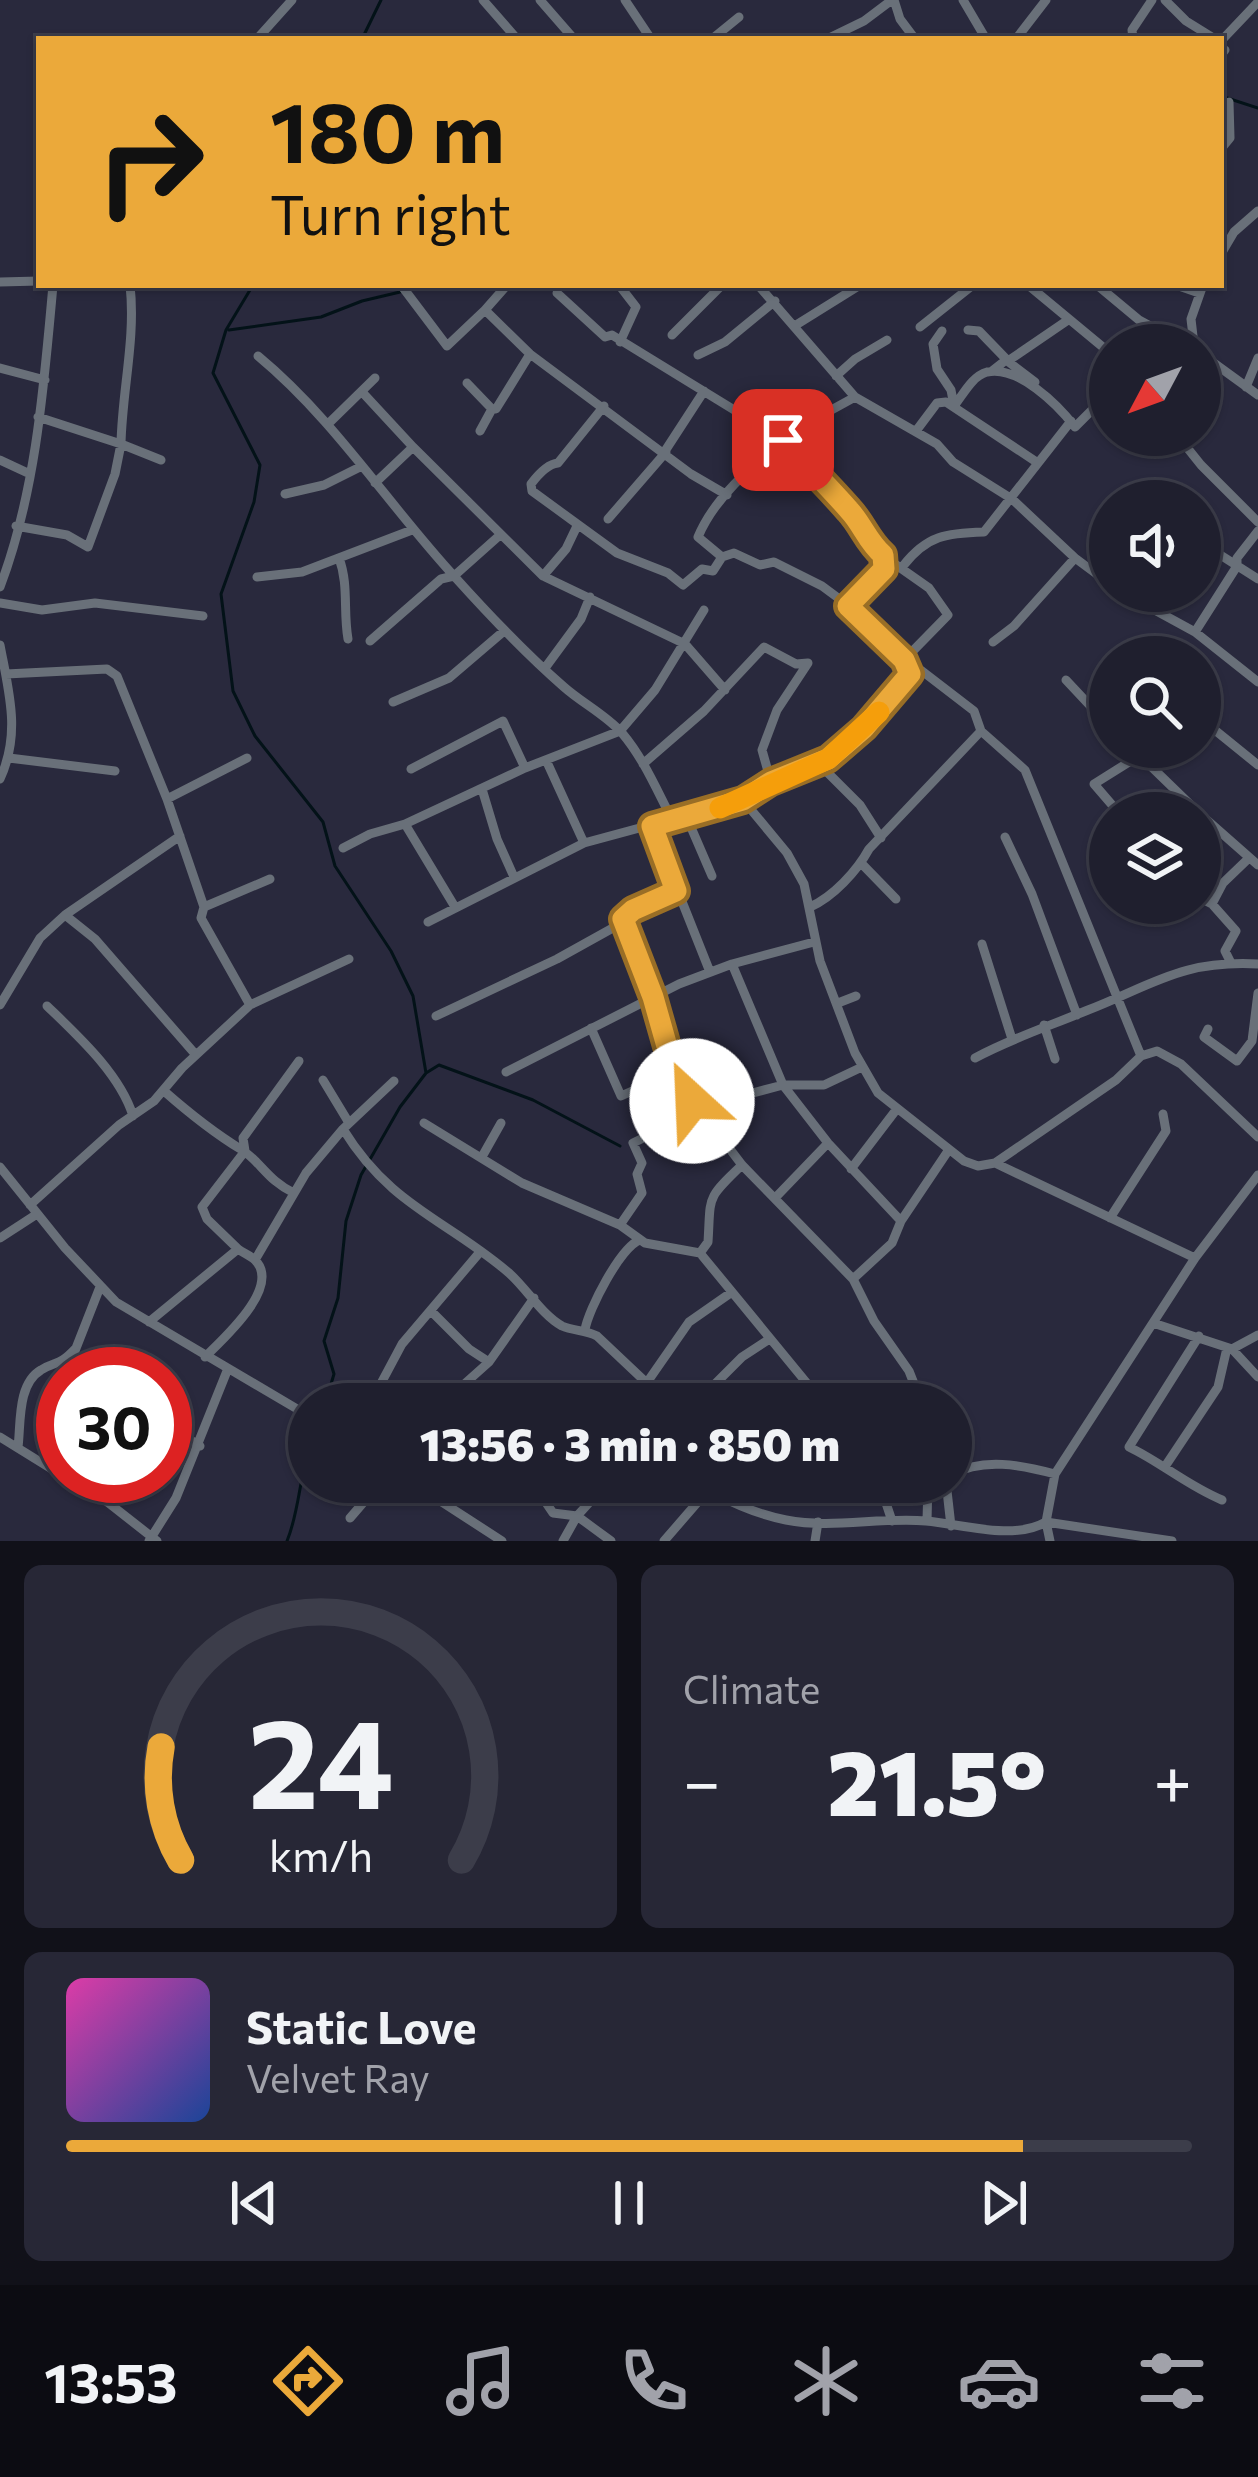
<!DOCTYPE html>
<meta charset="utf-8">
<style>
body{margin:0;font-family:Commissioner,sans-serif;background:#272736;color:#f1f3f6;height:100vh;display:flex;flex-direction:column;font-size:45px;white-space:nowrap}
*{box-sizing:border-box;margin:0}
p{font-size:39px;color:#a1a2aa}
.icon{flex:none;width:66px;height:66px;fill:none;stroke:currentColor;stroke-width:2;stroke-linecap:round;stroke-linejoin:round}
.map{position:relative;height:1541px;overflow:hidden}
.side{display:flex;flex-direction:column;gap:24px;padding:24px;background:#111119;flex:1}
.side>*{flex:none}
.banner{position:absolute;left:36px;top:36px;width:1188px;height:252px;border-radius:0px;box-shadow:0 3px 9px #0004,0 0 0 3px #3c3d4a;background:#eba93a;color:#111;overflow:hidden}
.needle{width:78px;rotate:229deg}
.tools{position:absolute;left:1089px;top:324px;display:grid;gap:24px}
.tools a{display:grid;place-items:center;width:132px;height:132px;border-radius:50%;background:#1f1f2e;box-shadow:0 3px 9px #0004,0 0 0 3px #3c3d4a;font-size:60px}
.speed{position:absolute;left:36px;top:1347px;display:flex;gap:24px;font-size:60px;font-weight:700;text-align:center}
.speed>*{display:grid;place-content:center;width:156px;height:156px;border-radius:50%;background:#1f1f2e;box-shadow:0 3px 9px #0004,0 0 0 3px #3c3d4a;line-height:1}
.speed .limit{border:18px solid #d22;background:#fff;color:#111}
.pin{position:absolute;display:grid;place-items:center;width:102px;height:102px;color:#fff;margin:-51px;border-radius:24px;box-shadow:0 6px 18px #0006}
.me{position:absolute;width:132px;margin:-66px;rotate:335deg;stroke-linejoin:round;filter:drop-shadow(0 0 9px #0008)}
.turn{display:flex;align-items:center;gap:42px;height:252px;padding:0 36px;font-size:54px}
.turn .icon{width:156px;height:156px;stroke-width:2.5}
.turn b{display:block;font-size:84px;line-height:102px}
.big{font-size:90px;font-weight:800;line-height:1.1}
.side .card{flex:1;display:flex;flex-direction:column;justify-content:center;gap:18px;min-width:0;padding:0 42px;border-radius:18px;background:#272736}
.side .dial{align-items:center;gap:0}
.dial svg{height:312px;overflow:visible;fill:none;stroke:#3c3d4a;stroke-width:7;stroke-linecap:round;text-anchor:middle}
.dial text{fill:#f1f3f6;stroke:none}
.song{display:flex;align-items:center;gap:36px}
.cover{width:144px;height:144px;border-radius:18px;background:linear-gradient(135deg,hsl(320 70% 55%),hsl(220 70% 35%))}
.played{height:12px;border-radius:6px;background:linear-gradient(90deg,#eba93a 85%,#3c3d4a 85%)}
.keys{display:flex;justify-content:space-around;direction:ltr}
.heat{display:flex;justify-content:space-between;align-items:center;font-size:66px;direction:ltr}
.side .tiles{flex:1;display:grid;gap:24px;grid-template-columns:1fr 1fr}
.card:last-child{grid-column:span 2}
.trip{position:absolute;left:288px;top:1383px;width:684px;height:120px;border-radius:60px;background:#1f1f2e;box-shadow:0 3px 9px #0004,0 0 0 3px #3c3d4a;font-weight:800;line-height:120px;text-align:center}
.menu{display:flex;height:192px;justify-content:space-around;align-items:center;background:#0c0c12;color:#a1a2aa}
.menu .icon{width:84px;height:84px}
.menu .on{color:#eba93a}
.menu b{font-size:54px;color:#f1f3f6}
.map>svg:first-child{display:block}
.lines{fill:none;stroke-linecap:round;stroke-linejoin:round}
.stream{stroke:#031218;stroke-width:3}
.minor{stroke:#697079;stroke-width:9}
.route-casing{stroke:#996e26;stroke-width:30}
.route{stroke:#eba93a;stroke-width:21}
.slow{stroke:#f59e0b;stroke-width:21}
</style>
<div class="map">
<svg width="1258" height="1541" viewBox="0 0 1258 1541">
<rect width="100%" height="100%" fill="#29293d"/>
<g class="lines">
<!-- stream -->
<path class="stream" d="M362,39L381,0
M1221,96L1258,108
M253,285L226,330L213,373L260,465L254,502L221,594L233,691L255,736L323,822L335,866L391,951L413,996L426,1073L400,1107L361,1175L346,1221L338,1298L324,1341L334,1374L325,1404
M229,330L321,317L362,301L400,292
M426,1073L439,1065L533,1100L620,1146
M287,1541C299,1512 299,1480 309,1450"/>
<!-- minor -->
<path class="minor" d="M483,0L517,39
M540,0L574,39
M625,0L651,39
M894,0L900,19L915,39
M963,0L986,39
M1165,0L1186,21L1215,39
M257,39L292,0
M712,39L739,17
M827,39L864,21L892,0
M1016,39L1046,0
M1133,39L1132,30L1152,0
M1221,41L1258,2
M1221,55L1225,50
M1221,149L1230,138L1229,102
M1221,254L1234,232L1258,211
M0,282L39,281
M401,285L447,346L485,310L530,354L691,474L727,495
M619,285L636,307L620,342
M758,285L855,397L937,444L953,462L1012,499L1075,558L1110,584
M1028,285L1110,353
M1097,285L1139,320L1185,345
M1176,285L1199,293
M557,293L605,337L612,335L783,440L851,511L864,529L866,540L883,555L884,569
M485,310L507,285
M796,325L857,287
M920,327L973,285
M968,330L979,331L1008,361L1068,320
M942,331L933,344L937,369L951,390L954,406
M672,335L722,285
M1136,345L1149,327
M1194,345L1191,319L1203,285
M1200,353L1258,395
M698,355L725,342L775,301
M258,356C334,419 387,503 454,576C489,615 525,653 564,687C582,703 606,715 622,733C644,759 657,791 673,821
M0,368L45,380
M992,371L1006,360L1035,382
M836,376L855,359L887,340
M467,383L492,409H496L530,354
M1246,387L1258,358
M363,393L413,447L375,483
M604,406L558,463C548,464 537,476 531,484L532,491L617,553L668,573L683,585L702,569L713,571L722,557
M954,406C963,395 972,376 987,372C1018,365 1058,405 1075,427L1110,392
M38,417L121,444C122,391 136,338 130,285
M329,423L375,378
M480,431L492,409
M916,431L937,403L946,402L1038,463
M1177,435L1201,465L1258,522
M413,447L543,576L685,644L725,690
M665,451L704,391
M0,460L30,474
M285,494L324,485L360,467
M1137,498L1143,501
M608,519L666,452
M16,526L67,535L88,547L115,474L121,444L161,460
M1200,542L1258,579
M339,558C349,585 343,611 348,639
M903,566C927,535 947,533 984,532L1071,421
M543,576L566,549L577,526
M257,577L302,572L412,530
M0,587C36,492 44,385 53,285
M1120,591L1195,632L1258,682
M0,603L42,610L95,603L203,616
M849,606L892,562L929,588L948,615L904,660
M1195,632L1237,566V558L1258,531
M370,641L441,579L454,576L500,535
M993,642L1014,626L1075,558
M0,645C9,693 21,733 0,779
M545,668L581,619L590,597
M908,668L922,671L974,711L981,731
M6,674L107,669L117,676L167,799L204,907L201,918L250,1005
M1066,680L1110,727
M393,702L449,678L504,631
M1200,718L1258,765
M1131,747L1199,813
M9,758L115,771
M546,760L584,843
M817,762L860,805L881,838
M643,764L704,711L764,647L796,664L808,663L777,710L762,750L771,782
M411,769L503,721L525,768
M482,789L497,839L514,877
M167,799L247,758
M743,800L787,853L804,884L820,961L855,1053L878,1093L964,1161L978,1166L995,1163L1116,1080L1141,1056L1157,1051L1181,1064L1258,1137
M1119,813L1094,784L1153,747
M1168,813L1183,799
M1200,814L1258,865
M687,818L712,876
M405,824L455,907
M652,826L710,972
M1005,837L1032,894L1077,1015
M343,848L370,834L405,824L525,768L620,731L655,690L704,610
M861,863L896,899
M1200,898L1212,904L1236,931L1225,951L1230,961
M1163,903V914
M1212,904L1223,883L1249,858
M204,907L270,879
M810,907C833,897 857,871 869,849L981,731L1025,770L1141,1056
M65,915L95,939L196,1055
M623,919L685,1090L742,1165L853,1279L874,1321L909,1371L922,1404
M428,922L584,843L743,800L771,782L828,759L864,728L908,680V668L904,660L849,606L822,586L774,562L760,565L734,553L722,557L698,537C722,479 801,425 855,397
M982,944L1012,1039
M732,964L783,1085L828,1143L901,1221
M838,1003L856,996
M0,1005L40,938L65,915L180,836
M47,1006C78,1036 120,1074 133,1116
M436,1016L557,959L611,929L633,910L676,891
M1044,1025L1055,1059
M591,1028L621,1096L677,1071
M1208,1029L1204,1037L1237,1061L1252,1041L1258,993
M975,1058C1012,1038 1050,1026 1088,1010C1154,984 1182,960 1258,964
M506,1072L679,984L732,964L814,942
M323,1080L349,1123
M164,1091C189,1113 214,1133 242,1150C260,1161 268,1181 294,1193
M424,1123L522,1183L620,1225L645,1243L700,1253L824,1404
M343,1129C391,1207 446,1219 509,1273C527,1289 542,1315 562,1326C573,1331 586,1330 597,1336L669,1404
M483,1155L501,1123
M995,1163L1195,1258
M0,1167L65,1248L116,1302L309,1416
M851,1169L896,1110
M776,1197L828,1143
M30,1205L119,1125L154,1101L182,1068L250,1005L349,959
M1110,1218L1166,1131L1163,1114
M620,1225L642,1193L637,1174L642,1163L633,1143L700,1110L745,1095L783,1085H824L862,1067
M0,1238L37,1214
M238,1249L207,1219L202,1207L245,1151L243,1138L299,1061
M700,1253L708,1242C711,1196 705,1200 742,1165
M255,1260L306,1173L343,1129L394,1081
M853,1279L892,1243L901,1221L948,1151
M431,1311L469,1349L489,1362
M149,1322L238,1249C243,1253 250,1255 255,1260C282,1287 223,1339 205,1357
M1153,1323L1232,1349L1258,1377
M585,1330C588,1310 621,1246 640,1240
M1199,1336L1129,1447C1162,1463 1188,1486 1222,1500
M1232,1349L1258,1335
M80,1374L71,1361L100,1287
M648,1381L689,1322L732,1292
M370,1404L402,1344L480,1252
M442,1404L489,1362L534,1298
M695,1404L742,1357L768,1340
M165,1424L200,1446
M0,1437L63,1476
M18,1447C21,1424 17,1384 41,1370C57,1360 58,1367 75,1349
M1166,1465L1218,1387L1227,1348
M951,1475C983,1457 1021,1465 1055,1474
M63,1476L101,1497L157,1541
M411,1482L502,1541
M532,1482L553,1513L577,1516L611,1541
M700,1482C723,1501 757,1514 786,1520C832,1529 879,1517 926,1521C962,1524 1013,1541 1046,1522L1172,1541
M879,1482L892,1521
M946,1482L951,1526
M350,1518L381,1482
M927,1521L928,1482
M149,1541L176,1498L227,1371
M563,1541L577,1516L608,1482
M664,1541L709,1489
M815,1541L818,1522
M1050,1541L1046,1522L1055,1474L1195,1258L1258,1175"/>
</g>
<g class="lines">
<!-- route casing -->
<g class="route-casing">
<path id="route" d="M692,1101L670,1057L653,997L623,919L633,910L676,891L652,826L743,800L771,782L828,759L864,728L910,674L904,660L848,606L884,569L883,555C867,541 863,525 849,510C828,486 805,463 783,440"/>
</g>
<!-- route -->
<use href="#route" class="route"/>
<!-- slow -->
<path class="slow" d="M720,808L828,759L879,712"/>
</g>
</svg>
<div class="tools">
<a><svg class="needle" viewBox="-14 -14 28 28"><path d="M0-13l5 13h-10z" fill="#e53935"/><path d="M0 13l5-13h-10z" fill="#a1a2aa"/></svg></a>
<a><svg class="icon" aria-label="sound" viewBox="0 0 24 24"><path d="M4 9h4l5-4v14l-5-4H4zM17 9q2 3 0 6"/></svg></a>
<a><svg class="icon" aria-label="search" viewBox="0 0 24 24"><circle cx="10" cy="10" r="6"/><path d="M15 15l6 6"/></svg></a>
<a><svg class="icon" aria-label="layers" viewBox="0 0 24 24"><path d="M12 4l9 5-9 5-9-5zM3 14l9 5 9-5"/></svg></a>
</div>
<div class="speed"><div class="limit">30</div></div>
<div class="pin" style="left:783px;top:440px;background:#d93025"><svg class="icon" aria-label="arrive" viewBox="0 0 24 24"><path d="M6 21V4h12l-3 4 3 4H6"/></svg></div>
<svg class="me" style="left:692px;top:1101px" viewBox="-20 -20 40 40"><circle r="19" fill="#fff"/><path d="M0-13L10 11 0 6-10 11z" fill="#eba93a"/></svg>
<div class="trip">13:56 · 3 min · 850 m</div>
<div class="banner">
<div class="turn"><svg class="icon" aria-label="right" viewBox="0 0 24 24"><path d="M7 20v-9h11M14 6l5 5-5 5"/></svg><div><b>180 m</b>Turn right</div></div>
</div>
</div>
<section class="side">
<div class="tiles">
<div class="card dial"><svg viewBox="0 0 100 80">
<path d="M14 69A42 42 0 1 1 86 69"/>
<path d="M14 69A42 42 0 0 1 9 40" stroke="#eba93a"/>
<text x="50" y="56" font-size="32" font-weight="700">24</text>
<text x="50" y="72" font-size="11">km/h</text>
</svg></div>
<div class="card"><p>Climate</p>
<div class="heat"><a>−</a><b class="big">21.5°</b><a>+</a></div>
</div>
<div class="card">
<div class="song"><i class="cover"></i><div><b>Static Love</b><p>Velvet Ray</p></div></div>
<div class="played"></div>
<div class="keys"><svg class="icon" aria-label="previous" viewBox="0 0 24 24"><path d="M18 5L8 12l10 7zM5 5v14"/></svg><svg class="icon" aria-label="pause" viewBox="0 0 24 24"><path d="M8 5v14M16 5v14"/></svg><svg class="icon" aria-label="next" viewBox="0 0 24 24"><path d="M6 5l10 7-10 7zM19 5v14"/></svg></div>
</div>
</div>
</section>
<nav class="menu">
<b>13:53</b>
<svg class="icon on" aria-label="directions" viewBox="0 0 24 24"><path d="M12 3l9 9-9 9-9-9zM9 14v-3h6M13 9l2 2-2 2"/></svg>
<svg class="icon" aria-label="music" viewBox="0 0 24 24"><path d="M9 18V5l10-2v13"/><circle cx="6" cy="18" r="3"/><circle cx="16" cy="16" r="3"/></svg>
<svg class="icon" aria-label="phone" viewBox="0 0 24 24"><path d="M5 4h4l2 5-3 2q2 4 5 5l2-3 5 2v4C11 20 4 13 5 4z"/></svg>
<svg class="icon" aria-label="climate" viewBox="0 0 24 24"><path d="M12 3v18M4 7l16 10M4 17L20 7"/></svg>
<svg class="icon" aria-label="car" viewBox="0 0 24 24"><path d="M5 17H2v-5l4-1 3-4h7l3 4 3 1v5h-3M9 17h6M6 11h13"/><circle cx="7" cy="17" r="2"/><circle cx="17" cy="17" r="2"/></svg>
<svg class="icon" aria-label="filters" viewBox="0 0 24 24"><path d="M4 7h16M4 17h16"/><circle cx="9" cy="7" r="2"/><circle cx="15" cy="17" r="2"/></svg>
</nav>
